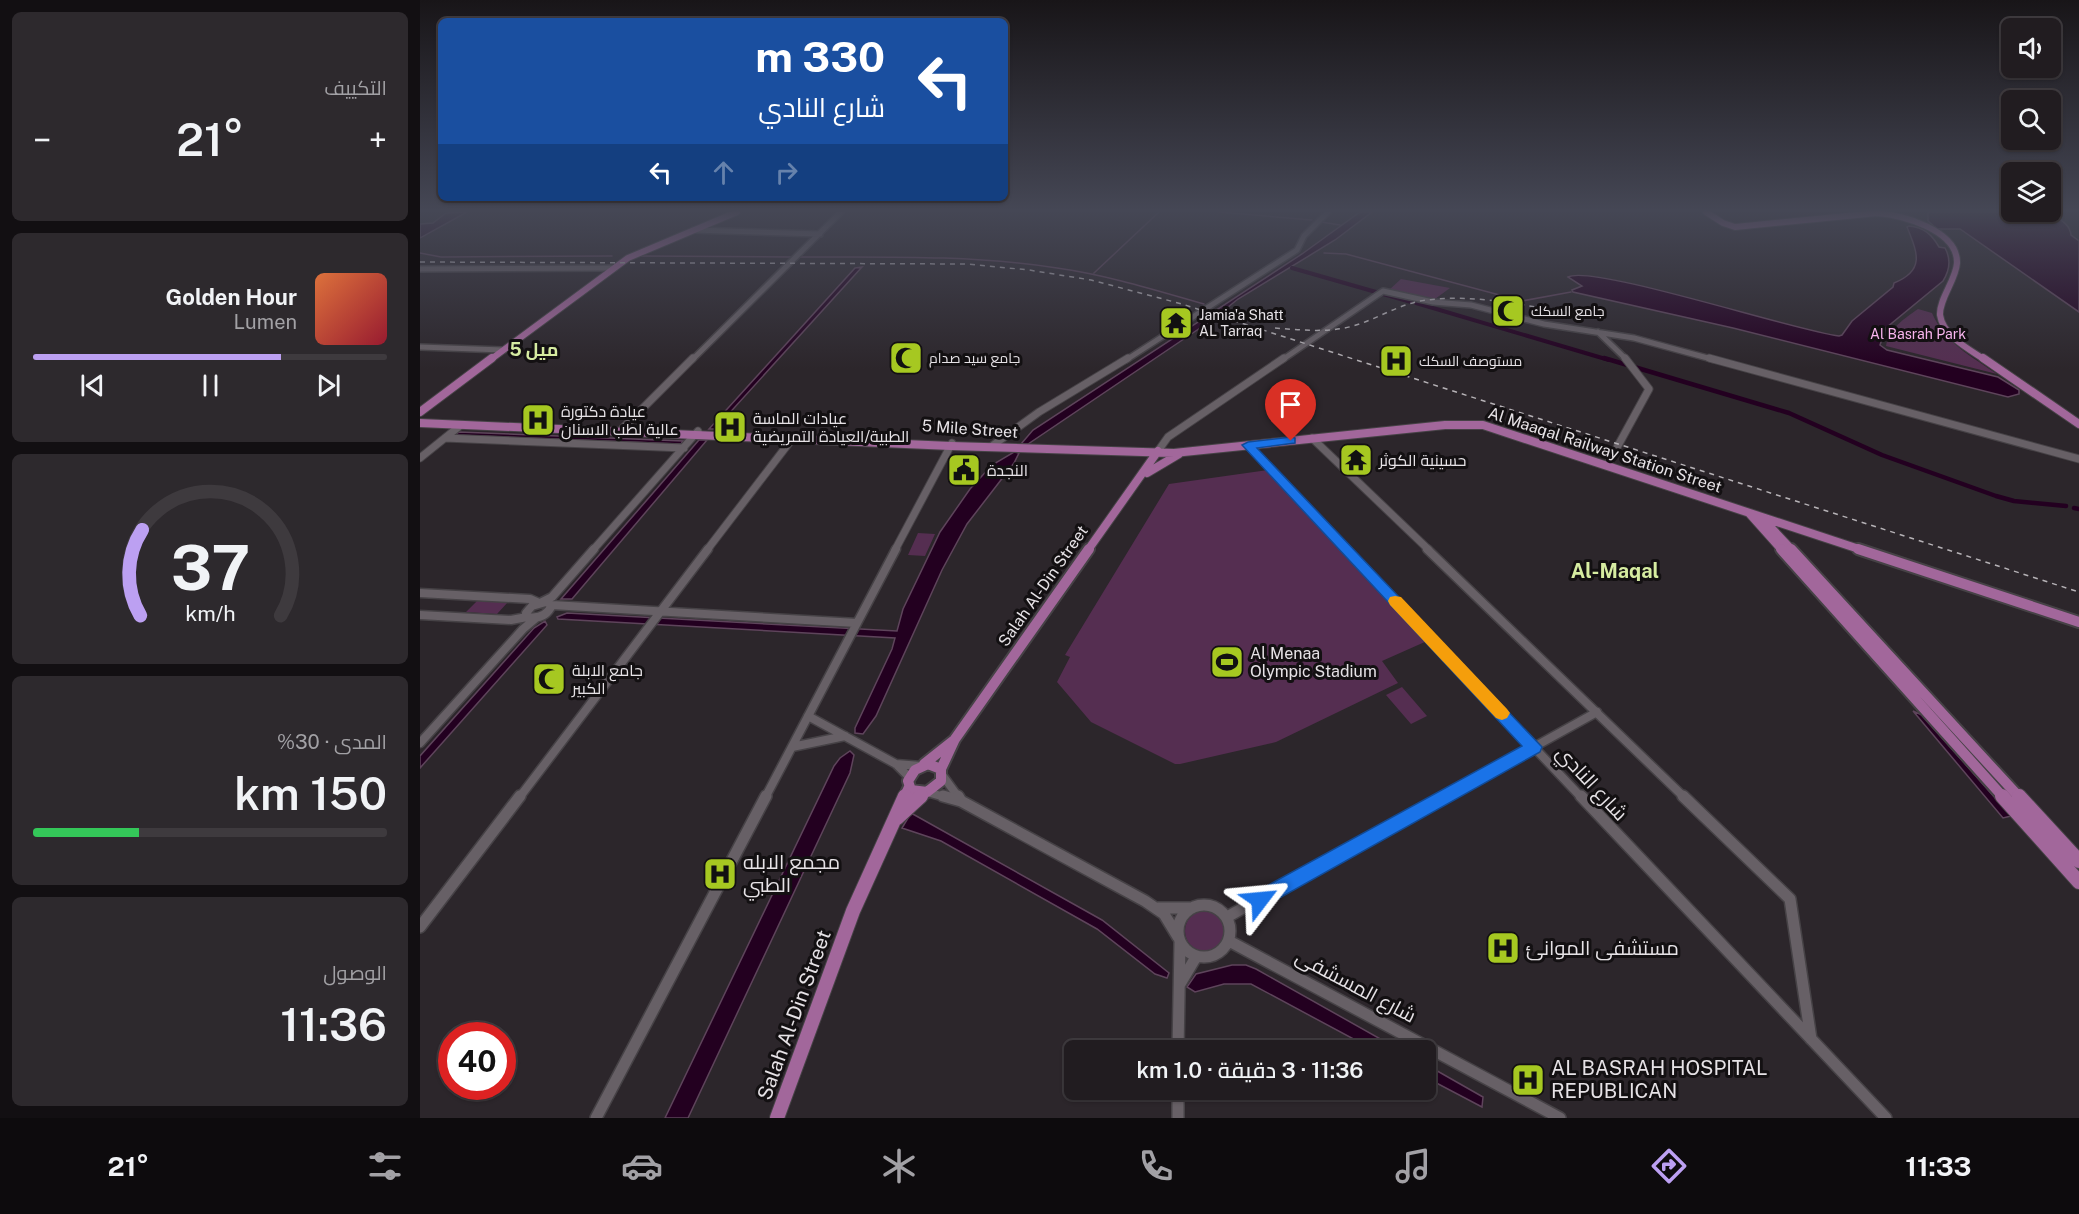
<!DOCTYPE html>
<html lang="ar">
<meta charset="utf-8">
<style>
body{margin:0;font-family:"Public Sans",Cairo,sans-serif;background:#2d292d;color:#f1f3f6;direction:rtl;height:100vh;display:flex;flex-direction:column;font-size:22px;white-space:nowrap}
*{box-sizing:border-box;margin:0}
p{font-size:20px;color:#a2a1a5}
.icon{flex:none;width:33px;height:33px;fill:none;stroke:currentColor;stroke-width:2;stroke-linecap:round;stroke-linejoin:round}
.map{position:relative;flex:1;overflow:hidden;direction:ltr}
.details{display:flex;flex-direction:column;gap:12px;padding:12px;background:#120f12;width:420px}
.details>*{flex:none}
.banner{position:absolute;left:18px;top:18px;width:570px;height:183px;border-radius:9px;box-shadow:0 2px 4px #0004,0 0 0 2px #3e3a3e;direction:rtl;background:#1a4fa0;color:#fff;overflow:hidden}
.buttons{position:absolute;left:1581px;top:18px;display:grid;gap:12px}
.buttons a{display:grid;place-items:center;width:60px;height:60px;border-radius:9px;background:#211c20;box-shadow:0 2px 4px #0004,0 0 0 2px #3e3a3e;font-size:30px}
.speed{position:absolute;left:18px;top:1022px;display:flex;gap:12px;font-size:30px;font-weight:700;text-align:center}
.speed>*{display:grid;place-content:center;width:78px;height:78px;border-radius:50%;background:#211c20;box-shadow:0 2px 4px #0004,0 0 0 2px #3e3a3e;line-height:1}
.speed .limit{border:9px solid #d22;background:#fff;color:#111}
.pin{position:absolute;display:grid;place-items:center;width:51px;height:51px;color:#fff;margin:-62px -26px;border-radius:50% 50% 50% 0;rotate:-45deg;box-shadow:0 0 6px #0007}
.pin .icon{rotate:45deg}
.me{position:absolute;width:66px;margin:-33px;rotate:61deg;stroke-linejoin:round;filter:drop-shadow(0 0 4px #0008)}
.turn{display:flex;align-items:center;gap:21px;height:126px;padding:0 24px;font-size:27px}
.turn .icon{width:78px;height:78px;stroke-width:2.5}
.turn b{display:block;font-size:42px;line-height:51px}
.lanes{display:flex;align-items:center;height:57px;padding:0 24px;background:#0003;justify-content:center;gap:30px;direction:ltr}
.lanes .off{opacity:.35}
.big{font-size:45px;font-weight:600;line-height:1.1}
.details .widget{flex:1;display:flex;flex-direction:column;justify-content:center;gap:9px;min-width:0;padding:0 21px;border-radius:9px;background:#2d292d}
.details .dial{align-items:center;gap:0}
.dial svg{height:156px;overflow:visible;fill:none;stroke:#3e3a3e;stroke-width:7;stroke-linecap:round;text-anchor:middle}
.dial text{fill:#f1f3f6;stroke:none}
.song{display:flex;align-items:center;gap:18px}
.cover{width:72px;height:72px;border-radius:9px;background:linear-gradient(135deg,hsl(20 70% 55%),hsl(350 70% 35%))}
.played{height:6px;border-radius:3px;background:linear-gradient(90deg,#bca0f2 70%,#3e3a3e 70%)}
.keys{display:flex;justify-content:space-around;direction:ltr}
.heat{display:flex;justify-content:space-between;align-items:center;font-size:33px;direction:ltr}
.charge{height:9px;border-radius:4px;background:linear-gradient(90deg,#34c759 30%,#3e3a3e 0)}
.trip{position:absolute;left:644px;top:1040px;width:372px;height:60px;border-radius:9px;background:#211c20;box-shadow:0 2px 4px #0004,0 0 0 2px #3e3a3e;font-weight:600;line-height:60px;text-align:center;direction:rtl}
.dock{display:flex;height:96px;justify-content:space-around;align-items:center;background:#0d0b0d;color:#a2a1a5}
.dock .icon{width:42px;height:42px}
.dock .current{color:#bca0f2}
.dock b{font-size:27px;color:#f1f3f6}
main{display:flex;flex:1;min-height:0}
.map>svg:first-child{display:block}
.green{fill:#552e51}
.water{fill:#230020;stroke:#5e445b;stroke-width:1.5}
.lines{fill:none;stroke-linecap:round;stroke-linejoin:round}
.stream{stroke:#5e445b;stroke-width:1.5}
.canal-far1{stroke:#230020;stroke-width:4}
.canal{stroke:#230020;stroke-width:4.5}
.minor-far3-casing{stroke:#464246;stroke-width:8}
.minor-far2-casing{stroke:#464246;stroke-width:9}
.minor-far1-casing{stroke:#464246;stroke-width:11}
.minor-casing{stroke:#464246;stroke-width:14}
.major-far3-casing{stroke:#464246;stroke-width:8}
.major-far2-casing{stroke:#464246;stroke-width:10}
.major-far1-casing{stroke:#464246;stroke-width:14}
.major-casing{stroke:#464246;stroke-width:16}
.minor-far3{stroke:#676066;stroke-width:5}
.minor-far2{stroke:#676066;stroke-width:7}
.minor-far1{stroke:#676066;stroke-width:8}
.minor{stroke:#676066;stroke-width:11}
.major-far3{stroke:#a2679b;stroke-width:6}
.major-far2{stroke:#a2679b;stroke-width:8}
.major-far1{stroke:#a2679b;stroke-width:10}
.major{stroke:#a2679b;stroke-width:14}
.rail{stroke:#b6b2b6;stroke-width:1.5;stroke-dasharray:5 5;stroke-linecap:butt}
.route{fill:#1a73e8;stroke:#114b97;stroke-width:1.5}
.slow{fill:#f59e0b}
.labels{text-anchor:middle;dominant-baseline:central;stroke-width:6;stroke-linejoin:round;paint-order:stroke}
.far-poi-label{font-size:14px;fill:#e6e2e6;stroke:#131012;text-anchor:start}
.far-park-label{font-size:14px;fill:#f8b5ee;stroke:#131012}
.poi-label{font-size:16px;fill:#e6e2e6;stroke:#131012;text-anchor:start}
.street-label{font-size:16px;fill:#e6e2e6;stroke:#131012}
.far-district-label{font-size:18px;font-weight:bold;fill:#d6eca1;stroke:#131012}
.quarter-label{font-size:20px;font-weight:bold;fill:#d6eca1;stroke:#131012}
.near-street-label{font-size:20px;fill:#e6e2e6;stroke:#131012}
.near-poi-label{font-size:20px;fill:#e6e2e6;stroke:#131012;text-anchor:start}
</style>
<main>
<div class="map">
<svg width="1659" height="1118" viewBox="0 0 1659 1118">
<rect width="100%" height="100%" fill="#2c262b"/>
<!-- green -->
<path class="green" d="M981,279L1030,288L1015,299L969,290Z
M1498,309L1512,313C1525,343 1551,356 1577,374L1466,346C1469,328 1484,319 1498,309Z
M848,470L1007,641L962,661L978,683L856,742L760,764H755L671,722L637,682L650,657L645,655L749,484Z
M498,533L515,534L505,556L488,555Z
M57,601L88,602L77,614L46,612Z
M982,687L1007,716L991,724L966,695Z
M765 931a20 20 0 1 1 40 0a20 20 0 1 1-40 0Z"/>
<!-- water -->
<path class="water" d="M47,212L0,238V224L13,223L26,213Z
M940,212H952L915,240L818,299L792,320L608,444H601L613,430L882,254Z
M1508,212H1628C1637,218 1650,223 1651,235L1659,241V312L1540,229H1517L1508,221Z
M1489,226C1504,227 1512,235 1519,247L1525,248C1531,259 1530,270 1523,281L1466,328L1460,345L1467,350L1578,377L1599,390V394L1588,397L1313,328L1153,292L1152,290L1162,286L1148,277C1172,264 1376,331 1419,336L1422,335L1432,321L1473,287L1474,283C1506,270 1497,252 1487,227Z
M442,267L295,429H289L435,268Z
M39,432L263,441L261,444L34,435Z
M279,440H287L152,599H141Z
M594,452L599,453L594,463L547,524L522,570L456,716L443,734L435,733V728L472,649L475,638L138,619L137,617L147,613L477,631L483,609L520,532L550,489L572,465Z
M125,621L127,625L0,768V756L114,628Z
M1493,711L1502,715L1591,816L1583,818Z
M430,751L434,755L430,773L268,1118H245L414,766L420,758Z
M491,813L682,920L749,973L747,978L735,974L677,929L521,841L482,828Z
M812,965H826L836,969L980,1050H954L831,984H804L775,992L767,987L776,974Z
M1005,1064L1063,1097L1062,1107L1005,1077Z"/>
<g class="lines">
<!-- stream -->
<path class="stream" d="M799,212L892,220
M901,222L920,225
M0,253L21,257L192,256
M904,253L926,254L1102,301L1151,292
M218,256L372,257
M380,257C466,257 552,255 637,268C687,275 735,290 784,304
M674,273L739,212"/>
<!-- canal-far1 -->
<path class="canal-far1" d="M872,268L991,302
M996,303L1189,360"/>
<!-- canal -->
<path class="canal" d="M1184,358L1369,413L1462,455L1576,496L1594,501L1646,506
M1654,508L1659,509"/>
<!-- minor-far3 casing -->
<g class="minor-far3-casing">
<path id="minor-far3" d="M274,230L400,234
M0,269L194,268
M1178,332L1207,360
M0,347L83,350
M272,360L421,212
M706,360L877,250L884,236L908,212
M862,360L963,291L1013,302L1051,305L1124,324L1214,338L1295,360"/>
</g>
<!-- minor-far2 casing -->
<g class="minor-far2-casing">
<path id="minor-far2" d="M1289,358L1659,459
M203,428L273,358
M25,438L264,448
M892,438L1009,550
M828,445L928,550
M572,446L619,412L708,358
M738,451L748,437L864,358
M0,458L41,425
M1189,462L1229,389L1205,358
M173,550L278,431
M287,550L372,439
M475,550L532,443"/>
</g>
<!-- minor-far1 casing -->
<g class="minor-far1-casing">
<path id="minor-far1" d="M926,549L1162,798
M1007,549L1265,798
M0,593L110,599L119,603
M122,602L132,597L174,549
M126,602L132,605C127,616 118,619 107,617L106,613L112,606Z
M132,605L437,623
M0,615L91,620L107,617
M388,716L476,764L489,777
M0,743L103,629L116,618
M372,747L425,736
M476,764L501,766
M523,776L539,798
M507,792L528,798
M99,798L288,549
M345,798L476,549
M1022,798L1177,712"/>
</g>
<!-- minor casing -->
<g class="minor-casing">
<path id="minor" d="M523,796L541,801L725,901L744,914L758,937
M538,796L541,801
M1161,796L1466,1118
M1263,796L1370,899L1391,1039
M758 931a26 26 0 1 1 52 0a26 26 0 1 1-52 0Z
M738,908H772
M807,917L1025,796
M0,927L100,796
M809,941L1140,1118
M760,984L776,957
M758,1050L760,943
M758,1089V1118
M176,1118L346,796"/>
</g>
<!-- major-far3 casing -->
<g class="major-far3-casing">
<path id="major-far3" d="M1286,212L1303,223L1315,227L1457,213C1482,215 1538,230 1537,263C1536,280 1519,299 1520,315C1523,336 1549,349 1565,360
M70,360L208,258L317,212"/>
</g>
<!-- major-far2 casing -->
<g class="major-far2-casing">
<path id="major-far2" d="M1563,358L1659,424
M0,412L72,358
M0,423L531,446L754,453L1025,425H1063L1442,550
M727,473L759,454
M1329,513L1362,550
M1343,519L1372,550
M668,550L738,451"/>
</g>
<!-- major-far1 casing -->
<g class="major-far1-casing">
<path id="major-far1" d="M1361,549L1584,798
M1371,549L1600,798
M1438,549L1659,622
M504,764L533,741
M508,764L521,769V781L507,792L491,790L488,781L495,770Z
M521,769L535,739L669,549
M484,798L489,787
M500,798L506,792"/>
</g>
<!-- major casing -->
<g class="major-casing">
<path id="major" d="M1582,796L1659,882
M1599,796L1659,861
M477,818L501,796
M357,1118L433,911L485,796"/>
</g>
<!-- minor-far3 -->
<use href="#minor-far3" class="minor-far3"/>
<!-- minor-far2 -->
<use href="#minor-far2" class="minor-far2"/>
<!-- minor-far1 -->
<use href="#minor-far1" class="minor-far1"/>
<!-- minor -->
<use href="#minor" class="minor"/>
<!-- major-far3 -->
<use href="#major-far3" class="major-far3"/>
<!-- major-far2 -->
<use href="#major-far2" class="major-far2"/>
<!-- major-far1 -->
<use href="#major-far1" class="major-far1"/>
<!-- major -->
<use href="#major" class="major"/>
<!-- rail -->
<path class="rail" d="M0,262L547,264L609,270L671,280L762,304L1659,592
M855,328C881,330 908,333 933,326C958,319 980,303 1007,300C1054,294 1103,305 1149,313"/>
</g>
<!-- sky -->
<linearGradient id="sky" x2="0" y2="1"><stop stop-color="#181518"/><stop offset="0.57" stop-color="#454755"/><stop offset="1" stop-color="#454755" stop-opacity="0"/></linearGradient>
<rect width="1659" height="369" fill="url(#sky)"/>
<!-- route -->
<path class="route" d="M871,437L875,438V443L837,448L1122,747L1120,752L840,909L834,906L831,900L834,893L1102,746L822,445L828,442Z"/>
<!-- slow -->
<path class="slow" d="M975,596L981,597L1087,709L1090,713L1087,718L1082,720L1076,718L970,605L968,601L970,597Z"/>
<!-- icons -->
<defs>
<g id="mosque-square" transform="scale(1.725)"><rect x="-9" y="-9" width="18" height="18" rx="4" fill="#a6c821" stroke="#131012"/><path d="M3.5-4.9A6 6 0 1 0 3.5 4.9A5 5 0 1 1 3.5-4.9Z" fill="#111"/></g>
<g id="temple-square" transform="scale(1.725)"><rect x="-9" y="-9" width="18" height="18" rx="4" fill="#a6c821" stroke="#131012"/><path d="M0-6L5-2H3V0L6.5 2.5H4V6H1.5V3h-3V6H-4V2.5H-6.5L-3 0V-2H-5Z" fill="#111"/></g>
<g id="hospital-square" transform="scale(1.725)"><rect x="-9" y="-9" width="18" height="18" rx="4" fill="#a6c821" stroke="#131012"/><path d="M-5-5h3v3.5h4V-5h3V5h-3V1.5h-4V5h-3Z" fill="#111"/></g>
<g id="civic-square" transform="scale(1.725)"><rect x="-9" y="-9" width="18" height="18" rx="4" fill="#a6c821" stroke="#131012"/><path d="M-.6-6.5H3V-4.5H.6V-3L4-1V1h2V6H-6V1h2V-1L-.6-3ZM-1.2 2.5V6h2.4V2.5Z" fill="#111"/></g>
<g id="stadium-square" transform="scale(1.725)"><rect x="-9" y="-9" width="18" height="18" rx="4" fill="#a6c821" stroke="#131012"/><path d="M0-5a6.5 5 0 1 0 0 10a6.5 5 0 1 0 0-10ZM-3.5-1.8h7v3.6h-7Z" fill="#111"/></g>
</defs>
<g fill-rule="evenodd">
<use href="#mosque-square" x="1088" y="311"/>
<use href="#temple-square" x="756" y="323"/>
<use href="#mosque-square" x="486" y="358"/>
<use href="#hospital-square" x="976" y="361"/>
<use href="#hospital-square" x="118" y="420"/>
<use href="#hospital-square" x="310" y="427"/>
<use href="#temple-square" x="936" y="460"/>
<use href="#civic-square" x="544" y="470"/>
<use href="#stadium-square" x="807" y="662"/>
<use href="#mosque-square" x="129" y="679"/>
<use href="#hospital-square" x="300" y="874"/>
<use href="#hospital-square" x="1083" y="948"/>
<use href="#hospital-square" x="1108" y="1080"/>
</g>
<g class="labels">
<!-- far-poi labels -->
<g class="far-poi-label">
<text x="1111" y="311">جامع السكك</text>
<text x="779" y="315">Jamia'a Shatt<tspan x="779" dy="16">AL Tarraq</tspan></text>
<text x="509" y="358">جامع سيد صدام</text>
<text x="999" y="361">مستوصف السكك</text>
</g>
<!-- far-park labels -->
<g class="far-park-label">
<text x="1498" y="334">Al Basrah Park</text>
</g>
<!-- poi labels -->
<g class="poi-label">
<text x="141" y="411">عيادة دكتورة<tspan x="141" dy="18">عالية لطب الاسنان</tspan></text>
<text x="333" y="418">عيادات الماسة<tspan x="333" dy="18">الطبية/العيادة التمريضية</tspan></text>
<text x="959" y="460">حسينية الكوثر</text>
<text x="567" y="470">النجدة</text>
<text x="830" y="653">Al Menaa<tspan x="830" dy="18">Olympic Stadium</tspan></text>
<text x="152" y="670">جامع الابلة<tspan x="152" dy="18">الكبير</tspan></text>
</g>
<!-- street labels -->
<g class="street-label">
<text transform="translate(550 429) rotate(4)">5 Mile Street</text>
<text transform="translate(1185 450) rotate(18)">Al Maaqal Railway Station Street</text>
<text transform="translate(623 586) rotate(-55)">Salah Al-Din Street</text>
</g>
<!-- far-district labels -->
<g class="far-district-label">
<text x="114" y="349">5 ميل</text>
</g>
<!-- quarter labels -->
<g class="quarter-label">
<text x="1195" y="571">Al-Maqal</text>
</g>
<!-- near-street labels -->
<g class="near-street-label">
<text transform="translate(1172 783) rotate(47)">شارع النادي</text>
<text transform="translate(936 986) rotate(28)">شارع المسشفى</text>
<text transform="translate(374 1015) rotate(-70)">Salah Al-Din Street</text>
</g>
<!-- near-poi labels -->
<g class="near-poi-label">
<text x="323" y="862">مجمع الابله<tspan x="323" dy="23">الطبي</tspan></text>
<text x="1106" y="948">مستشفى الموانئ</text>
<text x="1131" y="1068">AL BASRAH HOSPITAL<tspan x="1131" dy="23">REPUBLICAN</tspan></text>
</g>
</g>
</svg>
<div class="buttons">
<a><svg class="icon" aria-label="sound" viewBox="0 0 24 24"><path d="M4 9h4l5-4v14l-5-4H4zM17 9q2 3 0 6"/></svg></a>
<a><svg class="icon" aria-label="search" viewBox="0 0 24 24"><circle cx="10" cy="10" r="6"/><path d="M15 15l6 6"/></svg></a>
<a><svg class="icon" aria-label="layers" viewBox="0 0 24 24"><path d="M12 4l9 5-9 5-9-5zM3 14l9 5 9-5"/></svg></a>
</div>
<div class="speed"><div class="limit">40</div></div>
<div class="pin" style="left:871px;top:441px;background:#d93025"><svg class="icon" aria-label="arrive" viewBox="0 0 24 24"><path d="M6 21V4h12l-3 4 3 4H6"/></svg></div>
<svg class="me" style="left:840px;top:900px" viewBox="-20 -20 40 40"><path d="M0-17L14 15 0 8-14 15z" fill="#1a73e8" stroke="#fff" stroke-width="4"/></svg>
<div class="trip">11:36 · 3 دقيقة · 1.0 km</div>
<div class="banner">
<div class="turn"><svg class="icon" aria-label="left" viewBox="0 0 24 24"><path d="M17 20v-9H6M10 6l-5 5 5 5"/></svg><div><b>330 m</b>شارع النادي</div></div>
<div class="lanes"><svg class="icon" aria-label="left" viewBox="0 0 24 24"><path d="M17 20v-9H6M10 6l-5 5 5 5"/></svg><svg class="icon off" aria-label="ahead" viewBox="0 0 24 24"><path d="M12 20V5M6 11l6-6 6 6"/></svg><svg class="icon off" aria-label="right" viewBox="0 0 24 24"><path d="M7 20v-9h11M14 6l5 5-5 5"/></svg></div>
</div>
</div>
<section class="details">
<div class="widget"><p>التكييف</p>
<div class="heat"><a>−</a><b class="big">21°</b><a>+</a></div>
</div>
<div class="widget">
<div class="song"><i class="cover"></i><div><b>Golden Hour</b><p>Lumen</p></div></div>
<div class="played"></div>
<div class="keys"><svg class="icon" aria-label="previous" viewBox="0 0 24 24"><path d="M18 5L8 12l10 7zM5 5v14"/></svg><svg class="icon" aria-label="pause" viewBox="0 0 24 24"><path d="M8 5v14M16 5v14"/></svg><svg class="icon" aria-label="next" viewBox="0 0 24 24"><path d="M6 5l10 7-10 7zM19 5v14"/></svg></div>
</div>
<div class="widget dial"><svg viewBox="0 0 100 80">
<path d="M14 69A42 42 0 1 1 86 69"/>
<path d="M14 69A42 42 0 0 1 15 25" stroke="#bca0f2"/>
<text x="50" y="56" font-size="32" font-weight="700">37</text>
<text x="50" y="72" font-size="11">km/h</text>
</svg></div>
<div class="widget"><p>المدى · 30%</p><b class="big">150 km</b><div class="charge"></div></div>
<div class="widget"><p>الوصول</p><b class="big">11:36</b></div>
</section>
</main>
<nav class="dock">
<b>11:33</b>
<svg class="icon current" aria-label="directions" viewBox="0 0 24 24"><path d="M12 3l9 9-9 9-9-9zM9 14v-3h6M13 9l2 2-2 2"/></svg>
<svg class="icon" aria-label="music" viewBox="0 0 24 24"><path d="M9 18V5l10-2v13"/><circle cx="6" cy="18" r="3"/><circle cx="16" cy="16" r="3"/></svg>
<svg class="icon" aria-label="phone" viewBox="0 0 24 24"><path d="M5 4h4l2 5-3 2q2 4 5 5l2-3 5 2v4C11 20 4 13 5 4z"/></svg>
<svg class="icon" aria-label="climate" viewBox="0 0 24 24"><path d="M12 3v18M4 7l16 10M4 17L20 7"/></svg>
<svg class="icon" aria-label="car" viewBox="0 0 24 24"><path d="M5 17H2v-5l4-1 3-4h7l3 4 3 1v5h-3M9 17h6M6 11h13"/><circle cx="7" cy="17" r="2"/><circle cx="17" cy="17" r="2"/></svg>
<svg class="icon" aria-label="filters" viewBox="0 0 24 24"><path d="M4 7h16M4 17h16"/><circle cx="9" cy="7" r="2"/><circle cx="15" cy="17" r="2"/></svg>
<b>21°</b>
</nav>
